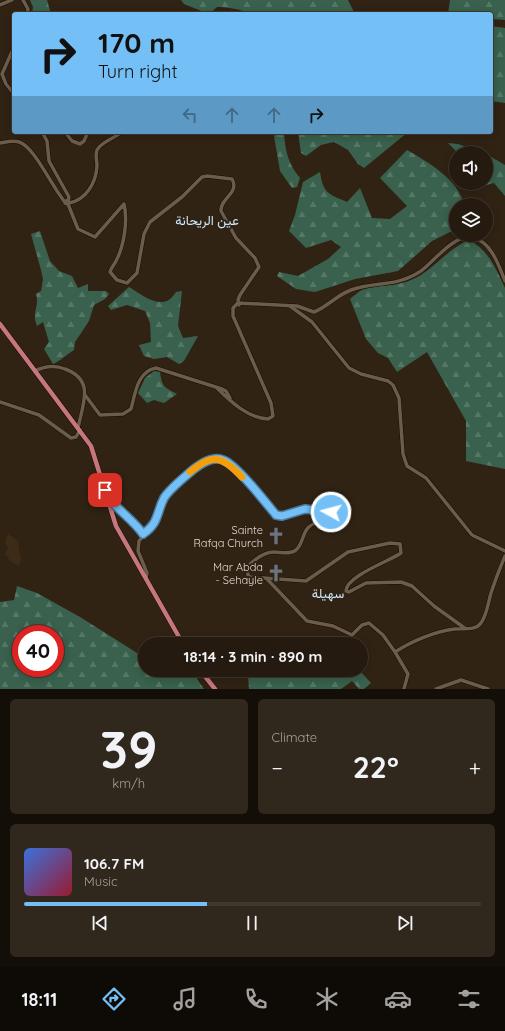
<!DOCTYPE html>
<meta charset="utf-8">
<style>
body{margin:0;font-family:Quicksand,Vazirmatn,sans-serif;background:#30271d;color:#f1f3f6;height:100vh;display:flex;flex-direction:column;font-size:15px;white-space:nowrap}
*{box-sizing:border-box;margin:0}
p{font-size:13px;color:#a3a19e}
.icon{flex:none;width:22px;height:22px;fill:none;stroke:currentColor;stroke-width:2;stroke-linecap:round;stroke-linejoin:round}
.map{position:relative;height:689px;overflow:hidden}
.sheet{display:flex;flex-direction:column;gap:10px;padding:10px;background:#140e08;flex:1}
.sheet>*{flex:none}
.guide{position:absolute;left:12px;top:12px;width:481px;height:122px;border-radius:4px;box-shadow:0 2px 10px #0003,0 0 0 1px #41382f;background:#74c0f6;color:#111;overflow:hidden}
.controls{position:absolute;left:449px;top:146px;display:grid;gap:8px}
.controls a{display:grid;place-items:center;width:44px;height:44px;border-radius:50%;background:#241a0f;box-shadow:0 2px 10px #0003,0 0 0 1px #41382f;font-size:20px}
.speed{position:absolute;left:12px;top:625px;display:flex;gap:8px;font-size:20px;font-weight:700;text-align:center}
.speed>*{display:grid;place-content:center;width:52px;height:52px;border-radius:50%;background:#241a0f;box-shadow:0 2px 10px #0003,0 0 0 1px #41382f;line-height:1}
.speed .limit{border:6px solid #d22;background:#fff;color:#111}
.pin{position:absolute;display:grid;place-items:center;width:34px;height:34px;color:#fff;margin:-17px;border-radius:8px;box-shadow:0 2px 6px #0006}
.me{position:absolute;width:44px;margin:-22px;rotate:277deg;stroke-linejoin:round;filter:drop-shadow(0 0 3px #0008)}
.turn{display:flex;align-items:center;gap:14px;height:84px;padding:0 20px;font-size:18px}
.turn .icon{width:52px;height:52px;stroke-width:2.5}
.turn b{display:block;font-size:28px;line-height:34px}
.lanes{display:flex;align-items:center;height:38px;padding:0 20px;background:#0003;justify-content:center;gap:20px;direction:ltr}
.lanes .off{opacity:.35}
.big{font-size:30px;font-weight:800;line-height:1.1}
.sheet .tile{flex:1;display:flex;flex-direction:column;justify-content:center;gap:6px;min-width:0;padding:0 14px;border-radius:6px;background:#30271d}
.sheet .dial{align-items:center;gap:0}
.dial b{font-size:52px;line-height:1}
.song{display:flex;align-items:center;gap:12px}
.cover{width:48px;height:48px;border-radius:6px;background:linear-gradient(135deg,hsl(220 70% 55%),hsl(350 70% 35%))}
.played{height:4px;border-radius:2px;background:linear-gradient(90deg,#74c0f6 40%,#41382f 40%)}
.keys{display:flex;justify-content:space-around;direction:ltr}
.heat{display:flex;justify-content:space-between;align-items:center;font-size:22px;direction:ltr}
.sheet .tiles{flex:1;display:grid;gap:10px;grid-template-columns:1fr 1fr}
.tile:last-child{grid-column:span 2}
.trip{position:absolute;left:138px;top:637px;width:230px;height:40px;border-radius:20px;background:#241a0f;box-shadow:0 2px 10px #0003,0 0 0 1px #41382f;font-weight:800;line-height:40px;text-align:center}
.dock{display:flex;height:64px;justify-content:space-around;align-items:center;background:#0e0a06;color:#a3a19e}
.dock .icon{width:28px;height:28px}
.dock .active{color:#74c0f6}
.dock b{font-size:18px;color:#f1f3f6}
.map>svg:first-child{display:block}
.built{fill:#3b2b17}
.forest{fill:url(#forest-firs);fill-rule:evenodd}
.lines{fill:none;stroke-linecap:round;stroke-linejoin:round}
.tertiary-casing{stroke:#180c01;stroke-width:4.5}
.secondary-casing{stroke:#180c01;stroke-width:4.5}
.trunk-casing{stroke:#180c01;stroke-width:5.5}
.tertiary{stroke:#6b5d4c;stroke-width:3.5}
.secondary{stroke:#6b5d4c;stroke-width:3.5}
.trunk{stroke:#c6767f;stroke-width:4.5}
.route-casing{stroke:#4b7da0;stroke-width:10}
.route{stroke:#74c0f6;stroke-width:7}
.slow{stroke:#f59e0b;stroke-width:7}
.labels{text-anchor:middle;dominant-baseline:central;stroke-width:4;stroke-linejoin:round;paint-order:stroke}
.poi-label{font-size:11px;fill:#e1d8cf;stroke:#302314;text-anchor:end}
.quarter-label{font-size:13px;fill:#cce7fb;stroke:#302314}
</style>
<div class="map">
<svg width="505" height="689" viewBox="0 0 505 689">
<defs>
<pattern id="forest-firs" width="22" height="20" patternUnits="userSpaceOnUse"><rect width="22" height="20" fill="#39614d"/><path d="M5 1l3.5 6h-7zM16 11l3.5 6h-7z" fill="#576"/></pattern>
</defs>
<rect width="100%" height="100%" fill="#302314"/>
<!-- built -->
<path class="built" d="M8,534L18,541L21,560L19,566L8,560L9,557L5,555L8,547L5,542Z"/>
<!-- forest -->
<path class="forest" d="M30,0H47L51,14H32L33,7Z
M181,0H348L355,14H251C239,9 229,7 217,7L209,14L184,4Z
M450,0H505V20L491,19V14H448Z
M491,26L505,28V103L491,101Z
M276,132H284C285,150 288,164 300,178L297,187L292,188L280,171L274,136Z
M298,132H408L364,168L358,164L348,150L334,142L321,145L306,156L301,153Z
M448,143L458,144L484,153H458Z
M407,150C428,162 459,180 464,205H456V229L432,241L398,271L355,279L315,292L296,289L277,276L279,272L298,276L328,259L341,247L331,240L306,248L289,231L295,215L303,182L320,172C323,194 329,194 347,202L360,188L372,218L390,219L407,206L380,178Z
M486,154L505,165V196L494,183L483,186L475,183H486Z
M40,231L50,261L59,271L72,276L78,288L88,284V291H106L109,294L105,299L94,305L89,321L75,342L74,350C69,353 57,363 53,364L44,349L49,342L43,322L37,326C31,311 40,308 36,294L41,291L43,279L41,270L31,234Z
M469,240C489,251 495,267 505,288V469L466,461V421L427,352L397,372L388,358L378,353L366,339L350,299C354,296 358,292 362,290C373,285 396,287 411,280C433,271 447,249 469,240Z
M129,287C139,293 155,306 167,301C171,299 174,295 176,292L182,291L178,326L183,338L198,336L184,361L179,364L167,357L154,359L144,356L139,345L151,342L150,323L145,311L127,305L111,310L108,306Z
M154,371L160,372C162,387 164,387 177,394L164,403L154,400L147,403L138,393L145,378Z
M17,586L37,593L80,617L145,658V670H191L204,689H0V602L14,600ZM21,634H55V668H21Z
M271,637C282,639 292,638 303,638C315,639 317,644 331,642L333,644H269Z
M249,670H359L371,683L364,689H359L352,681L341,689H249L248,675Z"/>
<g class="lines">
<!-- tertiary casing -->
<g class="tertiary-casing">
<path id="tertiary" d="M65,132L72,141L80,144L84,141L88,132
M69,203C86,200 96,183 97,166C97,160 95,156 97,150C101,142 115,138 122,132
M68,204L78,229L95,237L124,204
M124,204C128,221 124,246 116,261C114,265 111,268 110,272L117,280L127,283L137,273L144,234L150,222L182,197L202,177L207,176L232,179C240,193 220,198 221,211L236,238L255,258L259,267L240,295L238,300L239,305
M290,306L312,322L349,368L361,374L388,381L393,385L399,398L403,454L407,466L426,478L472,535L505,551
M0,402L39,415L71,438L76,437L80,430
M108,498L135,523L143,534
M146,578L147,573L138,551L139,541L155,523L165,497L193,469L208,461L219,459L226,462L276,515C284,517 290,512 297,510C305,508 327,507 332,513C329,518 313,521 307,529C302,536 301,550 292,552C286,554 280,552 274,552C263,552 254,560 247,567L248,575L250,577L306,581L348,552L390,543L400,544L401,553C390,561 346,576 346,591L349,592L366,583L401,582L412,586L434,606L466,629
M267,579L307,621L333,626L352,635L362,625L369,623L383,635L395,652
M404,689L408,674L395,652C412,641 436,631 455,629C464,628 475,631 481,623C487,615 488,603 491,593C495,581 500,568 505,556
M436,689L461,680L488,689"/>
</g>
<!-- secondary casing -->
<g class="secondary-casing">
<path id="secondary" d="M23,0L28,9L27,14
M0,5L12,0
M14,47L2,74L6,84L14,94
M42,132L47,141L49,161L69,197L68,201
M0,143C6,142 13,140 19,142C35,147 53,189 65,202
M66,201L69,202L68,204L65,203Z
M35,371C45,366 55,365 65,369C95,380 83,403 78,428
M217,388C231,402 248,418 268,419L273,416L271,403L233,316V308L238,303L297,306L314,312C327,307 337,295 351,290C376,281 395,288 421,271C436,260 453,234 473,238C491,241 499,266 505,281
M85,395L100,415L123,414L131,409C135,395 137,371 156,368L222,389L226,391L230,398"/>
</g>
<!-- trunk casing -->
<g class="trunk-casing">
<path id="trunk" d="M0,324L91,446L116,526L183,644
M200,670L215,689"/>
</g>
<!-- tertiary -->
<use href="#tertiary" class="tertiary"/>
<!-- secondary -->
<use href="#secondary" class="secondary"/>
<!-- trunk -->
<use href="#trunk" class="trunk"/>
</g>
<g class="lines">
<!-- route casing -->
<g class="route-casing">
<path id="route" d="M105,490C109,504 133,519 143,534C159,523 156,514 164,498C169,490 181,480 188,474C196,467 211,455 223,460C236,464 266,503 276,515L282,516L305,509L331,512"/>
</g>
<!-- route -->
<use href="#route" class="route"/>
<!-- slow -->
<path class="slow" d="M190,472C213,452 223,457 242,477"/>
</g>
<!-- icons -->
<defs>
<g id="church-bare" transform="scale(1.38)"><path d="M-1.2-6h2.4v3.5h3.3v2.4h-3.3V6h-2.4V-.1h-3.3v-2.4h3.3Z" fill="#6b7280" stroke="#302314" stroke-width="2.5" paint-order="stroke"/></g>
</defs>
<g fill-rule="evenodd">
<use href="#church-bare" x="276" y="536"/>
<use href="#church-bare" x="276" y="573"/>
</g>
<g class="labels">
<!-- poi labels -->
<g class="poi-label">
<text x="263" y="530">Sainte<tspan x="263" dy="13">Rafqa Church</tspan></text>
<text x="263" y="567">Mar Abda<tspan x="263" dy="13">- Sehayle</tspan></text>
</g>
<!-- quarter labels -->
<g class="quarter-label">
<text x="207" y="220">عين الريحانة</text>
<text x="328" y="593">سهيلة</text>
</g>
</g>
</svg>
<div class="controls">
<a><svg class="icon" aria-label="sound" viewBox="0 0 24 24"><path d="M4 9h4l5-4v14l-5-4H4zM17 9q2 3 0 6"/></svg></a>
<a><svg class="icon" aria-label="layers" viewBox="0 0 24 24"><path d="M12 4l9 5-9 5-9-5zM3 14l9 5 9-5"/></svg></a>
</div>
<div class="speed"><div class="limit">40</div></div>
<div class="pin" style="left:105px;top:490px;background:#d93025"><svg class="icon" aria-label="arrive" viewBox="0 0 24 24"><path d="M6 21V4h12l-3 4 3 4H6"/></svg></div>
<svg class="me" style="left:331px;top:512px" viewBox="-20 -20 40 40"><circle r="17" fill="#74c0f6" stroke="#fff" stroke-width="3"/><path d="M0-11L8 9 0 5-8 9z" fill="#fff"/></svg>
<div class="trip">18:14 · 3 min · 890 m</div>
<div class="guide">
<div class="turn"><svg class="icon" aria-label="right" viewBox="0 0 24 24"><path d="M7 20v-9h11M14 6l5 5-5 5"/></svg><div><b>170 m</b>Turn right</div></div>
<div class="lanes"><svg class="icon off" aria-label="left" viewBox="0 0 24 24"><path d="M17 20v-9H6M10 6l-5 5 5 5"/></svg><svg class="icon off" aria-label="ahead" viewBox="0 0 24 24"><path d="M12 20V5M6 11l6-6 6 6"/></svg><svg class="icon off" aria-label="ahead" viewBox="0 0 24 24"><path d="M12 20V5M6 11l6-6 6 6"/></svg><svg class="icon" aria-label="right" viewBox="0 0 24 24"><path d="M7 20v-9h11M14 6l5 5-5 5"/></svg></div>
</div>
</div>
<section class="sheet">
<div class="tiles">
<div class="tile dial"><b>39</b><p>km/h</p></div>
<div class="tile"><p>Climate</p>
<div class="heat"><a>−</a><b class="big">22°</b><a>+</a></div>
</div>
<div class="tile">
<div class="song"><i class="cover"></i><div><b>106.7 FM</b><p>Music</p></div></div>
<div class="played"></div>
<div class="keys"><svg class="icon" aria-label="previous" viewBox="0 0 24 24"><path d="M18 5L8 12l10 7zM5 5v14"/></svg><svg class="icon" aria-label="pause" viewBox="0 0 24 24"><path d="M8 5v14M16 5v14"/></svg><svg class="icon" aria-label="next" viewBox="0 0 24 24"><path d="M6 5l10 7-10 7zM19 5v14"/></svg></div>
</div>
</div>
</section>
<nav class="dock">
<b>18:11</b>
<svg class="icon active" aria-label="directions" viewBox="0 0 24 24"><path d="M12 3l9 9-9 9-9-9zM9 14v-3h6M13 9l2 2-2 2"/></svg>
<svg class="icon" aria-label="music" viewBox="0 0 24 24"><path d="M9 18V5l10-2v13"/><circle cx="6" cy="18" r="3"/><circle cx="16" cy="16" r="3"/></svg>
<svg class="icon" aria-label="phone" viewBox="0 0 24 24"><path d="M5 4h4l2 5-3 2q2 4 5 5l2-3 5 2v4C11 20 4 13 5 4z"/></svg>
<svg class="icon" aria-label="climate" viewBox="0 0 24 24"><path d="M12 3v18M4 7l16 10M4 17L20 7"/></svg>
<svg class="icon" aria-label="car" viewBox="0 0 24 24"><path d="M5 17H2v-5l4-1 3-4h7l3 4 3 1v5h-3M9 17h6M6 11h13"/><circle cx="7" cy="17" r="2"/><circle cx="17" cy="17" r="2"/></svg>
<svg class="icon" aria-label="filters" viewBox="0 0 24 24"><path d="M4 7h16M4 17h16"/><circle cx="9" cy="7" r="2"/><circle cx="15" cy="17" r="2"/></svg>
</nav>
